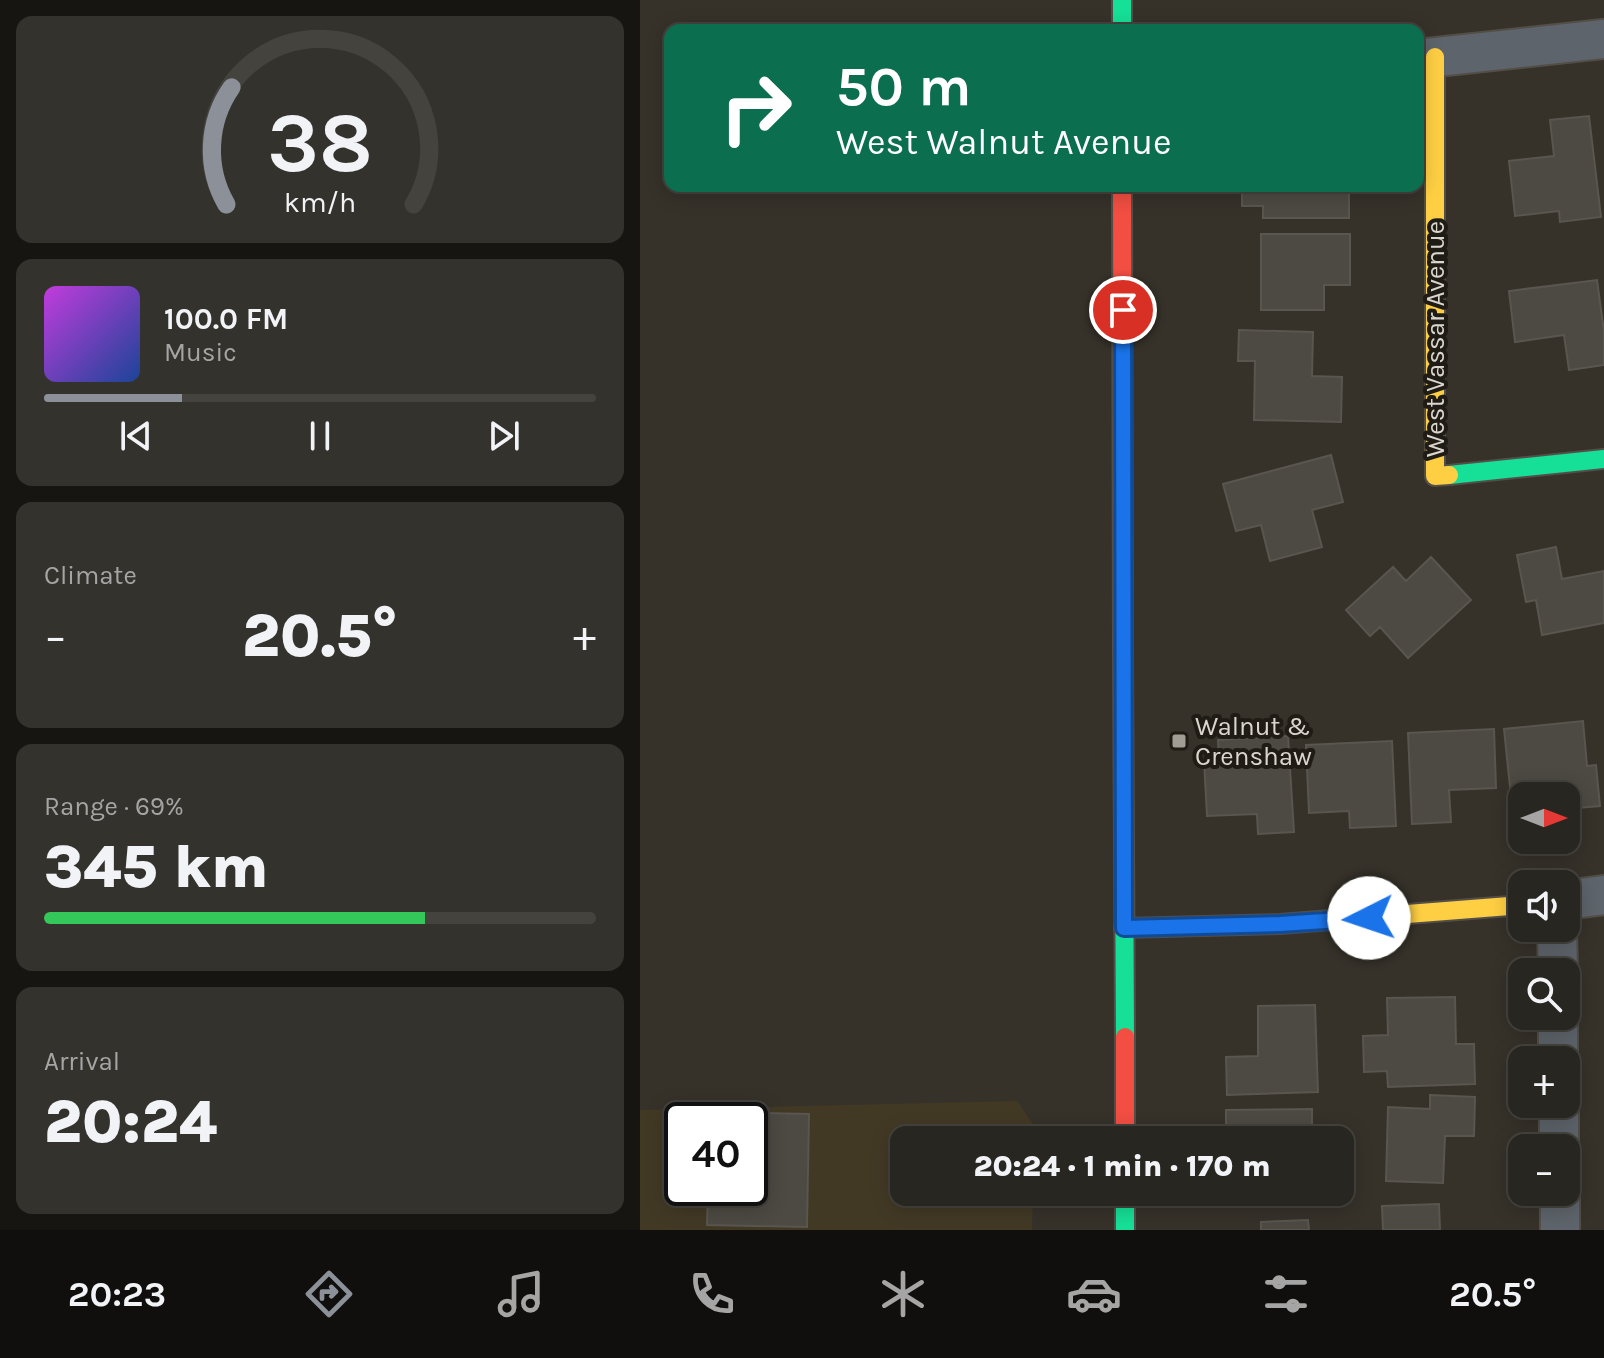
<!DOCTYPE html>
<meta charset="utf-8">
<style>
body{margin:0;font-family:Karla,sans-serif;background:#34322d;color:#f1f3f6;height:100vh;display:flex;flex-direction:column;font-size:30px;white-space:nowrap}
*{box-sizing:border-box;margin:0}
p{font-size:26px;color:#a5a5a5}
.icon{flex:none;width:44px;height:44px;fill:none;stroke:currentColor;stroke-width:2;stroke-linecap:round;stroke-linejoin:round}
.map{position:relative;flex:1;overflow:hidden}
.details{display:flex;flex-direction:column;gap:16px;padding:16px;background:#161512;width:640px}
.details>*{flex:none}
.guide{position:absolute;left:24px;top:24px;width:760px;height:168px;border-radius:16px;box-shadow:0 4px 20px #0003,0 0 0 2px #44433e;background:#0b6e4f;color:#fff;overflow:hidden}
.needle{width:52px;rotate:90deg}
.buttons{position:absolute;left:868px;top:782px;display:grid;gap:16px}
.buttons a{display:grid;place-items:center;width:72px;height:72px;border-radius:16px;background:#282620;box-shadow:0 4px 20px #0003,0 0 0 2px #44433e;font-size:40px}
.speed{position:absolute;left:24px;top:1102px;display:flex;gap:16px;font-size:40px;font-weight:700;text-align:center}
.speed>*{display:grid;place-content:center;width:104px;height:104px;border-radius:50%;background:#282620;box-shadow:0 4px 20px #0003,0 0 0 2px #44433e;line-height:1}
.speed .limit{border:4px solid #111;border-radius:12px;background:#fff;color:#111}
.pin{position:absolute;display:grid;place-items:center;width:68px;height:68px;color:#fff;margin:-34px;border:4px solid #fff;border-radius:50%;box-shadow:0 2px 8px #0007}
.me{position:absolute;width:88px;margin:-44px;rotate:266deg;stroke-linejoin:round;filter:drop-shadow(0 0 6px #0008)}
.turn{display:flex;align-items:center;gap:28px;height:168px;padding:0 40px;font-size:36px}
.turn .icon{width:104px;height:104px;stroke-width:2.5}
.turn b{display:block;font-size:56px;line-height:68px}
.big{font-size:60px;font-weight:800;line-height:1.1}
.details .widget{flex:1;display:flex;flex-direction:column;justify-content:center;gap:12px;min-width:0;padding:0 28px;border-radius:16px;background:#34322d}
.details .dial{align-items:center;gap:0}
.dial svg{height:208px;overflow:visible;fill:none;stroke:#44433e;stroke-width:7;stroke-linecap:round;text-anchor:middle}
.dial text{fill:#f1f3f6;stroke:none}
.song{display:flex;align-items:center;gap:24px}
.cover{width:96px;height:96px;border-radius:12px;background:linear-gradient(135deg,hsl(290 70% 55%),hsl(220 70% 35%))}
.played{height:8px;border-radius:4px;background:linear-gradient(90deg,#8c9099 25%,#44433e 25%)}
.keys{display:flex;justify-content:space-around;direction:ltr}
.heat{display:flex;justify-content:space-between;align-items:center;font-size:44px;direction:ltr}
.charge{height:12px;border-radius:6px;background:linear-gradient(90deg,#34c759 69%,#44433e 0)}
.trip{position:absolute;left:250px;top:1126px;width:464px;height:80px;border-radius:16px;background:#282620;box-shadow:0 4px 20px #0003,0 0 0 2px #44433e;font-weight:800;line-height:80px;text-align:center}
.tabs{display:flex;height:128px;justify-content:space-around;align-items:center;background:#100f0d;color:#a5a5a5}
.tabs .icon{width:56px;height:56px}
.tabs .selected{color:#8c9099}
.tabs b{font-size:36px;color:#f1f3f6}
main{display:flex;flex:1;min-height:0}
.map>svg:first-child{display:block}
.built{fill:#423925;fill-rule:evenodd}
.building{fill:#4d4a43;stroke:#59554f;stroke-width:2}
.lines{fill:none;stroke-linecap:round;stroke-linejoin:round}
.street-casing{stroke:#534f48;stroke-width:42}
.fast-casing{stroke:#534f48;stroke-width:22}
.slow-casing{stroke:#534f48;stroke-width:22}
.jam-casing{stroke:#534f48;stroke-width:22}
.street{stroke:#5e646b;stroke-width:38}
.fast{stroke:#16e098;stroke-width:18}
.slow{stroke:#ffcf43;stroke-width:18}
.jam{stroke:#f24e42;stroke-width:18}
.route-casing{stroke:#114b97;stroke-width:20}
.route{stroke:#1a73e8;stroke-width:14}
.poi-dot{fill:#a19d94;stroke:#1f1c15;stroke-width:3}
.labels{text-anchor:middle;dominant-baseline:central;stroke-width:8;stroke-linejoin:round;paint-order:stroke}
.street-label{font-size:26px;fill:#dad6cd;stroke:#1f1c15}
.poi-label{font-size:26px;fill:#dad6cd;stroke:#1f1c15;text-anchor:start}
</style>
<main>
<section class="details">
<div class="widget dial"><svg viewBox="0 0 100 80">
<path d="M14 69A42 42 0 1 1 86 69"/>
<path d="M14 69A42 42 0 0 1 16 24" stroke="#8c9099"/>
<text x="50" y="56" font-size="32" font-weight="700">38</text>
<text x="50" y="72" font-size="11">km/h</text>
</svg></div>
<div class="widget">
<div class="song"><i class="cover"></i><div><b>100.0 FM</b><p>Music</p></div></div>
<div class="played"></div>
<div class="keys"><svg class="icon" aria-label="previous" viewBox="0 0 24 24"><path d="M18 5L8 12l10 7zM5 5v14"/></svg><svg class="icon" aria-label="pause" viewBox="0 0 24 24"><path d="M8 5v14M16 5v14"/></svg><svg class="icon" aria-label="next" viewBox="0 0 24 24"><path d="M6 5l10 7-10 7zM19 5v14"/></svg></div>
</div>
<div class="widget"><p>Climate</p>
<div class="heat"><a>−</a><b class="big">20.5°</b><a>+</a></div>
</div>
<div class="widget"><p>Range · 69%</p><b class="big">345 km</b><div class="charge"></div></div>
<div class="widget"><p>Arrival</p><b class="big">20:24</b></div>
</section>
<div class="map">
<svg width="964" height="1230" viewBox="0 0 964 1230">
<rect width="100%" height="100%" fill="#36322a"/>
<!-- built -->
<path class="built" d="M377,1101L393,1124V1140H264V1192H393L392,1230H0V1110ZM42,1120H110V1188H42Z"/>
<!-- building -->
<path class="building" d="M949,116L961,217L920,222L919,211L875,216L869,161L914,156L910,120Z
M602,186H709V218H623V206H602Z
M621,234H710V285H684V310H621Z
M957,280L964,332V365L929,370L924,335L875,342L869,291Z
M599,330L673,332L672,376L702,377L701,422L614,420L615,361H598Z
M691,455L703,502L672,510L682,547L630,561L621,525L596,531L583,484Z
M916,547L922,579L964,571V623L902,635L896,600L886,602L877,555Z
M791,557L831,600L768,658L740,627L730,636L706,610L753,567L766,581Z
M943,721L947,766L956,765L960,806L926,809V796H922L921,782L870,787L864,729Z
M854,729L856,788L809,790L811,822L772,824L768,733Z
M648,736L654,832L618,834L617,814L567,816L564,760L579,759L578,740Z
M752,741L756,826L710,828L709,811L669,813L666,745Z
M815,997L816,1044H834L835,1084L748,1087L747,1071L724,1072L723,1036L748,1035L747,998Z
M675,1005L678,1092L587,1095L586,1057L618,1056V1006Z
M790,1095L835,1097L834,1136H805L803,1183L746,1181L748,1107L790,1109Z
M672,1109V1140H586V1110Z
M69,1112L169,1114L167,1227L67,1225L68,1188H110V1120H69Z
M799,1204L800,1230H743L742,1206Z
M668,1220L669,1230H621V1222Z"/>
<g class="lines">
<!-- street casing -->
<g class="street-casing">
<path id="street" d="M778,59L964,39
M926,900L964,895
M917,928L918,972
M918,1016V1060
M919,1104V1148
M920,1192V1230"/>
</g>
<!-- fast casing -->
<g class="fast-casing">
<path id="fast" d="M482,0V30
M809,475L964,459
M483,654L485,1037
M485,1192V1230"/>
</g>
<!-- slow casing -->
<g class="slow-casing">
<path id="slow" d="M795,57V476L809,475
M484,928L640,924L882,905"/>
</g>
<!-- jam casing -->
<g class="jam-casing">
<path id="jam" d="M482,186L483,654
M485,1037V1140"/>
</g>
<!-- street -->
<use href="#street" class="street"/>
<!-- fast -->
<use href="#fast" class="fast"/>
<!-- slow -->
<use href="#slow" class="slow"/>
<!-- jam -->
<use href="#jam" class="jam"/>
</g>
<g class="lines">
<!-- route casing -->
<g class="route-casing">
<path id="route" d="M483,310L484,928L640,924L729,918"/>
</g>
<!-- route -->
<use href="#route" class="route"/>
</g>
<!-- markers -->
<rect class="poi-dot" x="531" y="733" width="16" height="16" rx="4"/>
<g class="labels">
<!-- street labels -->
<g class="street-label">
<text transform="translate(795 339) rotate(-90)">West Vassar Avenue</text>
</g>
<!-- poi labels -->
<g class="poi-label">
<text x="555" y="726">Walnut &amp;<tspan x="555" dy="30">Crenshaw</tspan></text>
</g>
</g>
</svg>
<div class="buttons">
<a><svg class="needle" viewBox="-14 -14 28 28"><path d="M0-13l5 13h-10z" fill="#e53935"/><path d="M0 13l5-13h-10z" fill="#a5a5a5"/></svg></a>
<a><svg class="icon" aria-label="sound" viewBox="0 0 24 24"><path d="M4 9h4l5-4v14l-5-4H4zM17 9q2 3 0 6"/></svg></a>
<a><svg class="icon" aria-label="search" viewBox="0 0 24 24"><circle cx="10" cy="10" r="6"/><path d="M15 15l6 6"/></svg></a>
<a>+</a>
<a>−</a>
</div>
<div class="speed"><div class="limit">40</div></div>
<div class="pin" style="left:483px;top:310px;background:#d93025"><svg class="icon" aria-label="arrive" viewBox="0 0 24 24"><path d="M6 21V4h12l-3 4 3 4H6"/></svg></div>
<svg class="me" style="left:729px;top:918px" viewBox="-20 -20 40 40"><circle r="19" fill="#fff"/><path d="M0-13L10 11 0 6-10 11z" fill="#1a73e8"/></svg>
<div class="trip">20:24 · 1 min · 170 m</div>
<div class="guide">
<div class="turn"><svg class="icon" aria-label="right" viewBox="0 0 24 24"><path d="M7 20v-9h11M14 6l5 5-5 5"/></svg><div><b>50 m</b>West Walnut Avenue</div></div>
</div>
</div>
</main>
<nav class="tabs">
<b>20:23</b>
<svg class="icon selected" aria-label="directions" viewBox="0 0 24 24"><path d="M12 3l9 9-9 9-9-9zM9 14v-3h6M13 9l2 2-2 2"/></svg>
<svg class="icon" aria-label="music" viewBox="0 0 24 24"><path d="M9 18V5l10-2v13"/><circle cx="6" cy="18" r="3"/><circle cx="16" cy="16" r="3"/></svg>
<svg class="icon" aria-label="phone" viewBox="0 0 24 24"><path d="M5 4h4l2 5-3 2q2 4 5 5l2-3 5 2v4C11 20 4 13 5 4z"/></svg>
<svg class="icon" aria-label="climate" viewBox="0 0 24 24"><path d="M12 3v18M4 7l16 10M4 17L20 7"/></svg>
<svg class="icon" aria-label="car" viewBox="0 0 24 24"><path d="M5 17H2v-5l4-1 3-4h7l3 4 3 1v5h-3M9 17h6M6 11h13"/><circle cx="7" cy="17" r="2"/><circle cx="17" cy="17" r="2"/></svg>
<svg class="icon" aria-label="filters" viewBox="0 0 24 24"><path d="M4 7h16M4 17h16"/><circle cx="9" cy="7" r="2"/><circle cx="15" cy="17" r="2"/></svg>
<b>20.5°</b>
</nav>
